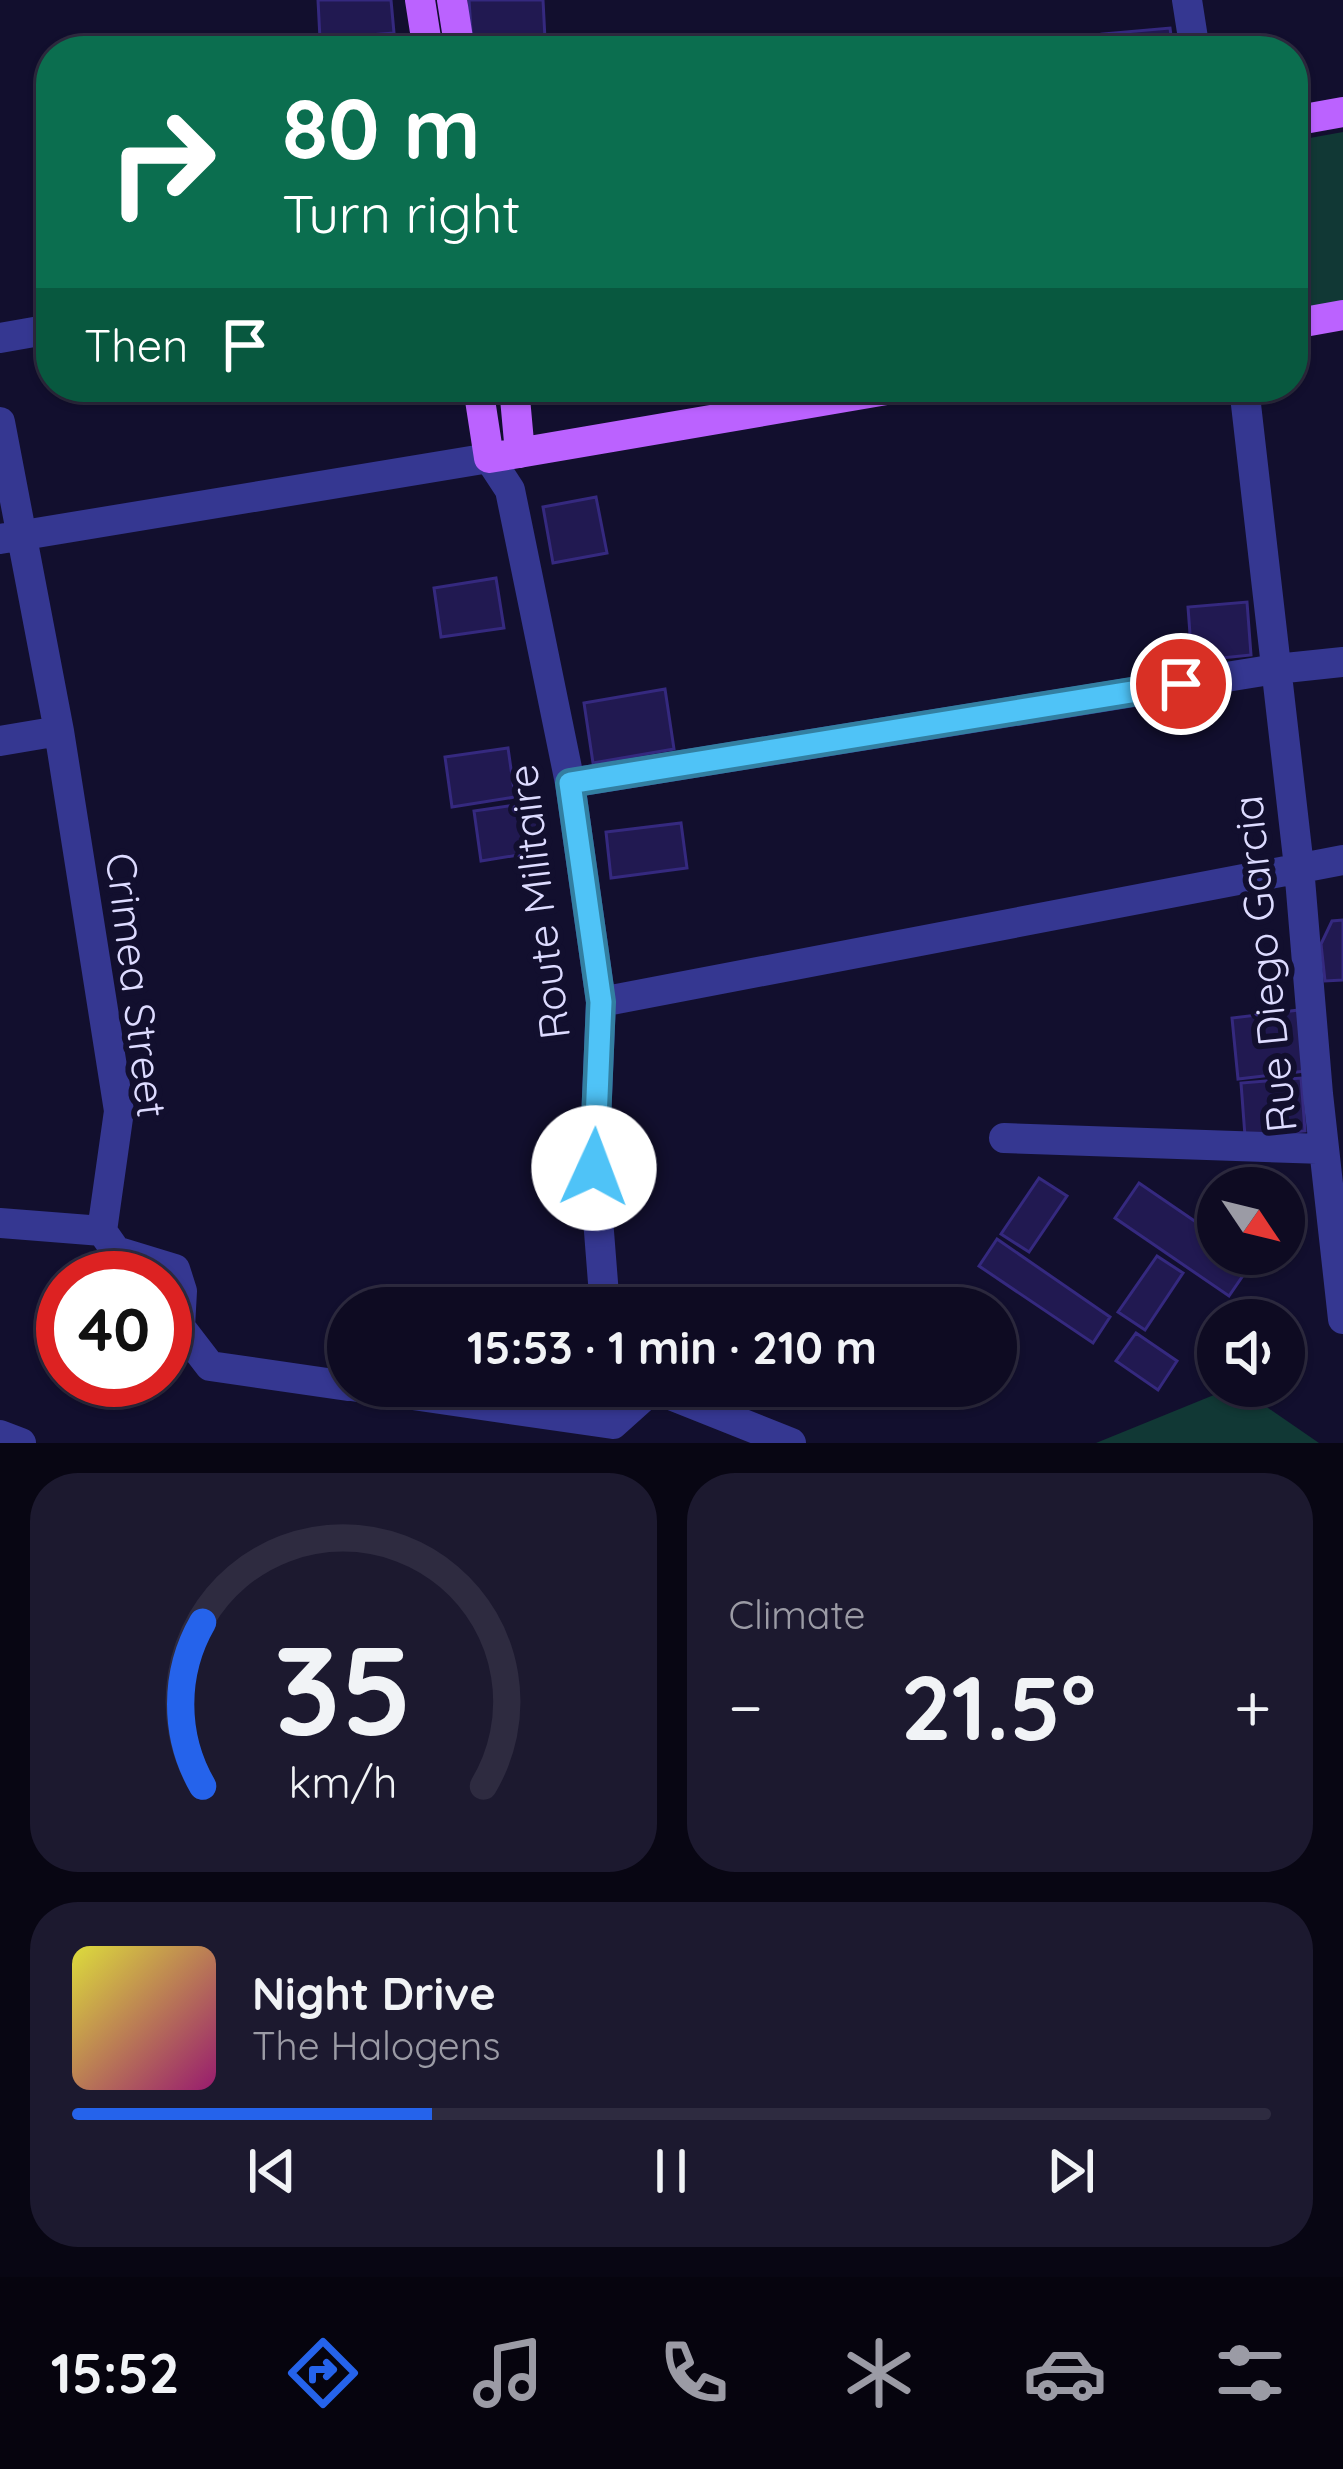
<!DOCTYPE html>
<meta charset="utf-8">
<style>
body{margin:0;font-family:Quicksand,sans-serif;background:#1c192f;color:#f1f3f6;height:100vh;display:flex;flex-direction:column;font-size:45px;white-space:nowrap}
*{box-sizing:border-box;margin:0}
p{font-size:39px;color:#9b9ba5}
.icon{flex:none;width:66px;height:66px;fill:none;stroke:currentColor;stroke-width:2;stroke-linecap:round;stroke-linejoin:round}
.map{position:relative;height:1443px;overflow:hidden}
.side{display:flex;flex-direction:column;gap:30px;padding:30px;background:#080613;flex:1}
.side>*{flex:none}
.guide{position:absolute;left:36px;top:36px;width:1272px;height:366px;border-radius:48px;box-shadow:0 3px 9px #0004,0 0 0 3px #2e2b40;background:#0b6e4f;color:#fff;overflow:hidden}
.needle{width:78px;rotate:125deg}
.tools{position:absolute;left:1197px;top:1167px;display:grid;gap:24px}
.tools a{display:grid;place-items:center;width:108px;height:108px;border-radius:50%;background:#0e0b22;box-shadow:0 3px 9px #0004,0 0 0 3px #2e2b40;font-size:60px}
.speed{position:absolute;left:36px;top:1251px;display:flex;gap:24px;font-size:60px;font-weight:700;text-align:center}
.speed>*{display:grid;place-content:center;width:156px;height:156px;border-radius:50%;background:#0e0b22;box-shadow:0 3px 9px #0004,0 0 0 3px #2e2b40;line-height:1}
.speed .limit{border:18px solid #d22;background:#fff;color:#111}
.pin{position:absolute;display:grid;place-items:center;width:102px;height:102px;color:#fff;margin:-51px;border:6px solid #fff;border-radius:50%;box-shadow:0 3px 12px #0007}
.me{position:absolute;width:132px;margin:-66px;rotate:2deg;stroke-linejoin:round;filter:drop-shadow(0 0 9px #0008)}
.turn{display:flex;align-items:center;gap:42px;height:252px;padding:0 48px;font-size:54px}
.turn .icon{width:156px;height:156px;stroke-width:2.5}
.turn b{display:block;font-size:84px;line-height:102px}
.then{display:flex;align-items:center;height:114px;padding:0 48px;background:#0003;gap:24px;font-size:45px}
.big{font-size:90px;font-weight:800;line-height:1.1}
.side .card{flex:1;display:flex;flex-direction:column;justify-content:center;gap:18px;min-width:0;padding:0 42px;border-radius:48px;background:#1c192f}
.side .dial{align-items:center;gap:0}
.dial svg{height:312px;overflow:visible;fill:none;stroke:#2e2b40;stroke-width:7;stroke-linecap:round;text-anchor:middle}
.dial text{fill:#f1f3f6;stroke:none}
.song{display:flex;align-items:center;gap:36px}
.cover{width:144px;height:144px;border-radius:18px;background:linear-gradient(135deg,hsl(60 70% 55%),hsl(320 70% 35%))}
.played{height:12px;border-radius:6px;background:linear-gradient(90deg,#2563eb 30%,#2e2b40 30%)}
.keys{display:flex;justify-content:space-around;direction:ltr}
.heat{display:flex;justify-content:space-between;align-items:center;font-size:66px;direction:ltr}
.side .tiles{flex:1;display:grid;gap:30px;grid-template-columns:1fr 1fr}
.card:last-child{grid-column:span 2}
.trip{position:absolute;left:327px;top:1287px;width:690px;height:120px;border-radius:60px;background:#0e0b22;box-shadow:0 3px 9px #0004,0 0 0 3px #2e2b40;font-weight:800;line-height:120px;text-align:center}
.dock{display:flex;height:192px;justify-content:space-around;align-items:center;background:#06040e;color:#9b9ba5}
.dock .icon{width:84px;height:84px}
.dock .current{color:#2563eb}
.dock b{font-size:54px;color:#f1f3f6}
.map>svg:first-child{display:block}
.green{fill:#113835}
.building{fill:#211951;stroke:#35297f;stroke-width:3}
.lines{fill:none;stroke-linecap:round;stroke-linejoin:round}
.minor{stroke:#353791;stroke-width:30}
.major{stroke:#bb62ff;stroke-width:30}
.route-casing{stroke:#337fa1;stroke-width:30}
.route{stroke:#4fc3f7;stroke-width:21}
.labels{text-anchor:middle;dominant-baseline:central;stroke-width:12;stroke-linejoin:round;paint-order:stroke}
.street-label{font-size:42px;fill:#dddbff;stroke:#120f2e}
</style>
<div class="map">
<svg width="1343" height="1443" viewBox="0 0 1343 1443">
<rect width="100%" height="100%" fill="#120f2e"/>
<!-- green -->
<path class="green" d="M1343,132V303L1293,311V141Z
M1236,1386L1319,1443H1096Z"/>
<!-- building -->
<path class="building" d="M318,0H391L394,33L320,39Z
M469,0H543L545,39L472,45Z
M1170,28L1173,51H1104L1102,34Z
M596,497L607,553L553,563L543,507Z
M496,578L504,628L441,637L434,588Z
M1247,602L1251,655L1192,661L1188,607Z
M665,689L674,749L593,763L584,703Z
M508,748L515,797L452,807L445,757Z
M536,802L543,851L481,861L474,811Z
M681,823L687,868L611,878L606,832Z
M1343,920V980L1325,981L1321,944L1332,921Z
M1299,1010L1306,1071L1238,1079L1232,1018Z
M1301,1078L1305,1131L1245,1136L1241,1083Z
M1039,1178L1067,1196L1029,1252L1001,1234Z
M1139,1183L1218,1237V1254H1243L1253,1261L1229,1296L1115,1218Z
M997,1239L1110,1317L1093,1343L979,1266Z
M1157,1256L1183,1273L1145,1330L1118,1312Z
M1136,1333L1177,1361L1158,1390L1116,1361Z"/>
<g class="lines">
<!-- minor -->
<path class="minor" d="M1187,0L1195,51
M0,338L51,329
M1244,387L1299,867L1318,1094L1343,1319
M0,422L59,731L119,1111L102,1231L116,1251L175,1269L182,1291L180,1327L210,1366L348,1386
M0,539L489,458L510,490L570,783L601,1002L594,1168L605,1308
M0,741L59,731
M570,783L1276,669L1343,662
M601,1002L1343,860
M1004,1138L1324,1149
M0,1223L102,1231
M351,1386L613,1424L652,1389
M648,1386L791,1443
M0,1435L21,1443"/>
<!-- major -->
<path class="major" d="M420,0L428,51
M452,0L460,51
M1293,121L1343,112
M1293,324L1343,315
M478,387L489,458L904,387
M514,387L520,453"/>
</g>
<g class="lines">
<!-- route casing -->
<g class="route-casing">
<path id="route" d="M594,1168L601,1002L570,783L1181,684"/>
</g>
<!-- route -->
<use href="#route" class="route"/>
</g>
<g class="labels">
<!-- street labels -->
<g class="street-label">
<text transform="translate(538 902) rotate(-97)">Route Militaire</text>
<text transform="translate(1264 964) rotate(-96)">Rue Diego Garcia</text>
<text transform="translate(137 985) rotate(83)">Crimea Street</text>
</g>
</g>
</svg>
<div class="tools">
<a><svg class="needle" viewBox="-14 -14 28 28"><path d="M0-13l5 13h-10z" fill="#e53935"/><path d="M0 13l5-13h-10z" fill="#9b9ba5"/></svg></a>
<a><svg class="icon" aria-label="sound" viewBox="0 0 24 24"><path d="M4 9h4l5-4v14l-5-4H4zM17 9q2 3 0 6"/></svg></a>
</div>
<div class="speed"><div class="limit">40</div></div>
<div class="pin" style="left:1181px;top:684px;background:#d93025"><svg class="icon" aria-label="arrive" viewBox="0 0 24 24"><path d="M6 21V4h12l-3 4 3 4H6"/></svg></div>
<svg class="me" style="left:594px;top:1168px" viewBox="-20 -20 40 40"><circle r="19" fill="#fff"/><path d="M0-13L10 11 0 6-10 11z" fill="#4fc3f7"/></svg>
<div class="trip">15:53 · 1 min · 210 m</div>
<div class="guide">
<div class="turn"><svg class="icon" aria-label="right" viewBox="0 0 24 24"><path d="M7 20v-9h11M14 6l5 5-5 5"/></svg><div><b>80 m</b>Turn right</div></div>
<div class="then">Then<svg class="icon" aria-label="arrive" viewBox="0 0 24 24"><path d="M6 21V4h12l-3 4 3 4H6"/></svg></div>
</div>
</div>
<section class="side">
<div class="tiles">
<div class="card dial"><svg viewBox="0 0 100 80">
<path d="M14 69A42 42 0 1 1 86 69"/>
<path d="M14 69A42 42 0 0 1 14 27" stroke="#2563eb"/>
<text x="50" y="56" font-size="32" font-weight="700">35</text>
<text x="50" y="72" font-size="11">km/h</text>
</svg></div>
<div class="card"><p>Climate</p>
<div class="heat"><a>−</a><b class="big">21.5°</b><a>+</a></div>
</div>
<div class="card">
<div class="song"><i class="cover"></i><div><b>Night Drive</b><p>The Halogens</p></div></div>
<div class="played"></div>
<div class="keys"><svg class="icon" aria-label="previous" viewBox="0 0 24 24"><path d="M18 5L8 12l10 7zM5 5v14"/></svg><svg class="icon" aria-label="pause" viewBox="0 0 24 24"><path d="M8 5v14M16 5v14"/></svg><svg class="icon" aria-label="next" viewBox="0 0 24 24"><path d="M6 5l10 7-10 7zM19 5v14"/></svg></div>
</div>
</div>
</section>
<nav class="dock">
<b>15:52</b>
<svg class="icon current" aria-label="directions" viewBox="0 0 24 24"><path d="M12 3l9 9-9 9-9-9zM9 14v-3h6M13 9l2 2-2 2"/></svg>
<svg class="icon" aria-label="music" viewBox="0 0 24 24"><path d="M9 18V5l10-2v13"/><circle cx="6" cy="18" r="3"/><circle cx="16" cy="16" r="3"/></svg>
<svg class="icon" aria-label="phone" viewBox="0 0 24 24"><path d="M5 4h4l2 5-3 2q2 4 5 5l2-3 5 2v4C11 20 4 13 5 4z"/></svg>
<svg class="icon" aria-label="climate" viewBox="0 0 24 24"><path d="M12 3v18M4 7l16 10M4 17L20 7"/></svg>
<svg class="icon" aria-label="car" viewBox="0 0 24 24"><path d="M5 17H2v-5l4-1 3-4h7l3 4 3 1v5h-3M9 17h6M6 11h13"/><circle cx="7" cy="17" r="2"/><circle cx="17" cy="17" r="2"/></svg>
<svg class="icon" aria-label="filters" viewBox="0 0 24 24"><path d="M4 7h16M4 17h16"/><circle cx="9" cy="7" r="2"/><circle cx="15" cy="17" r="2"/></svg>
</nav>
